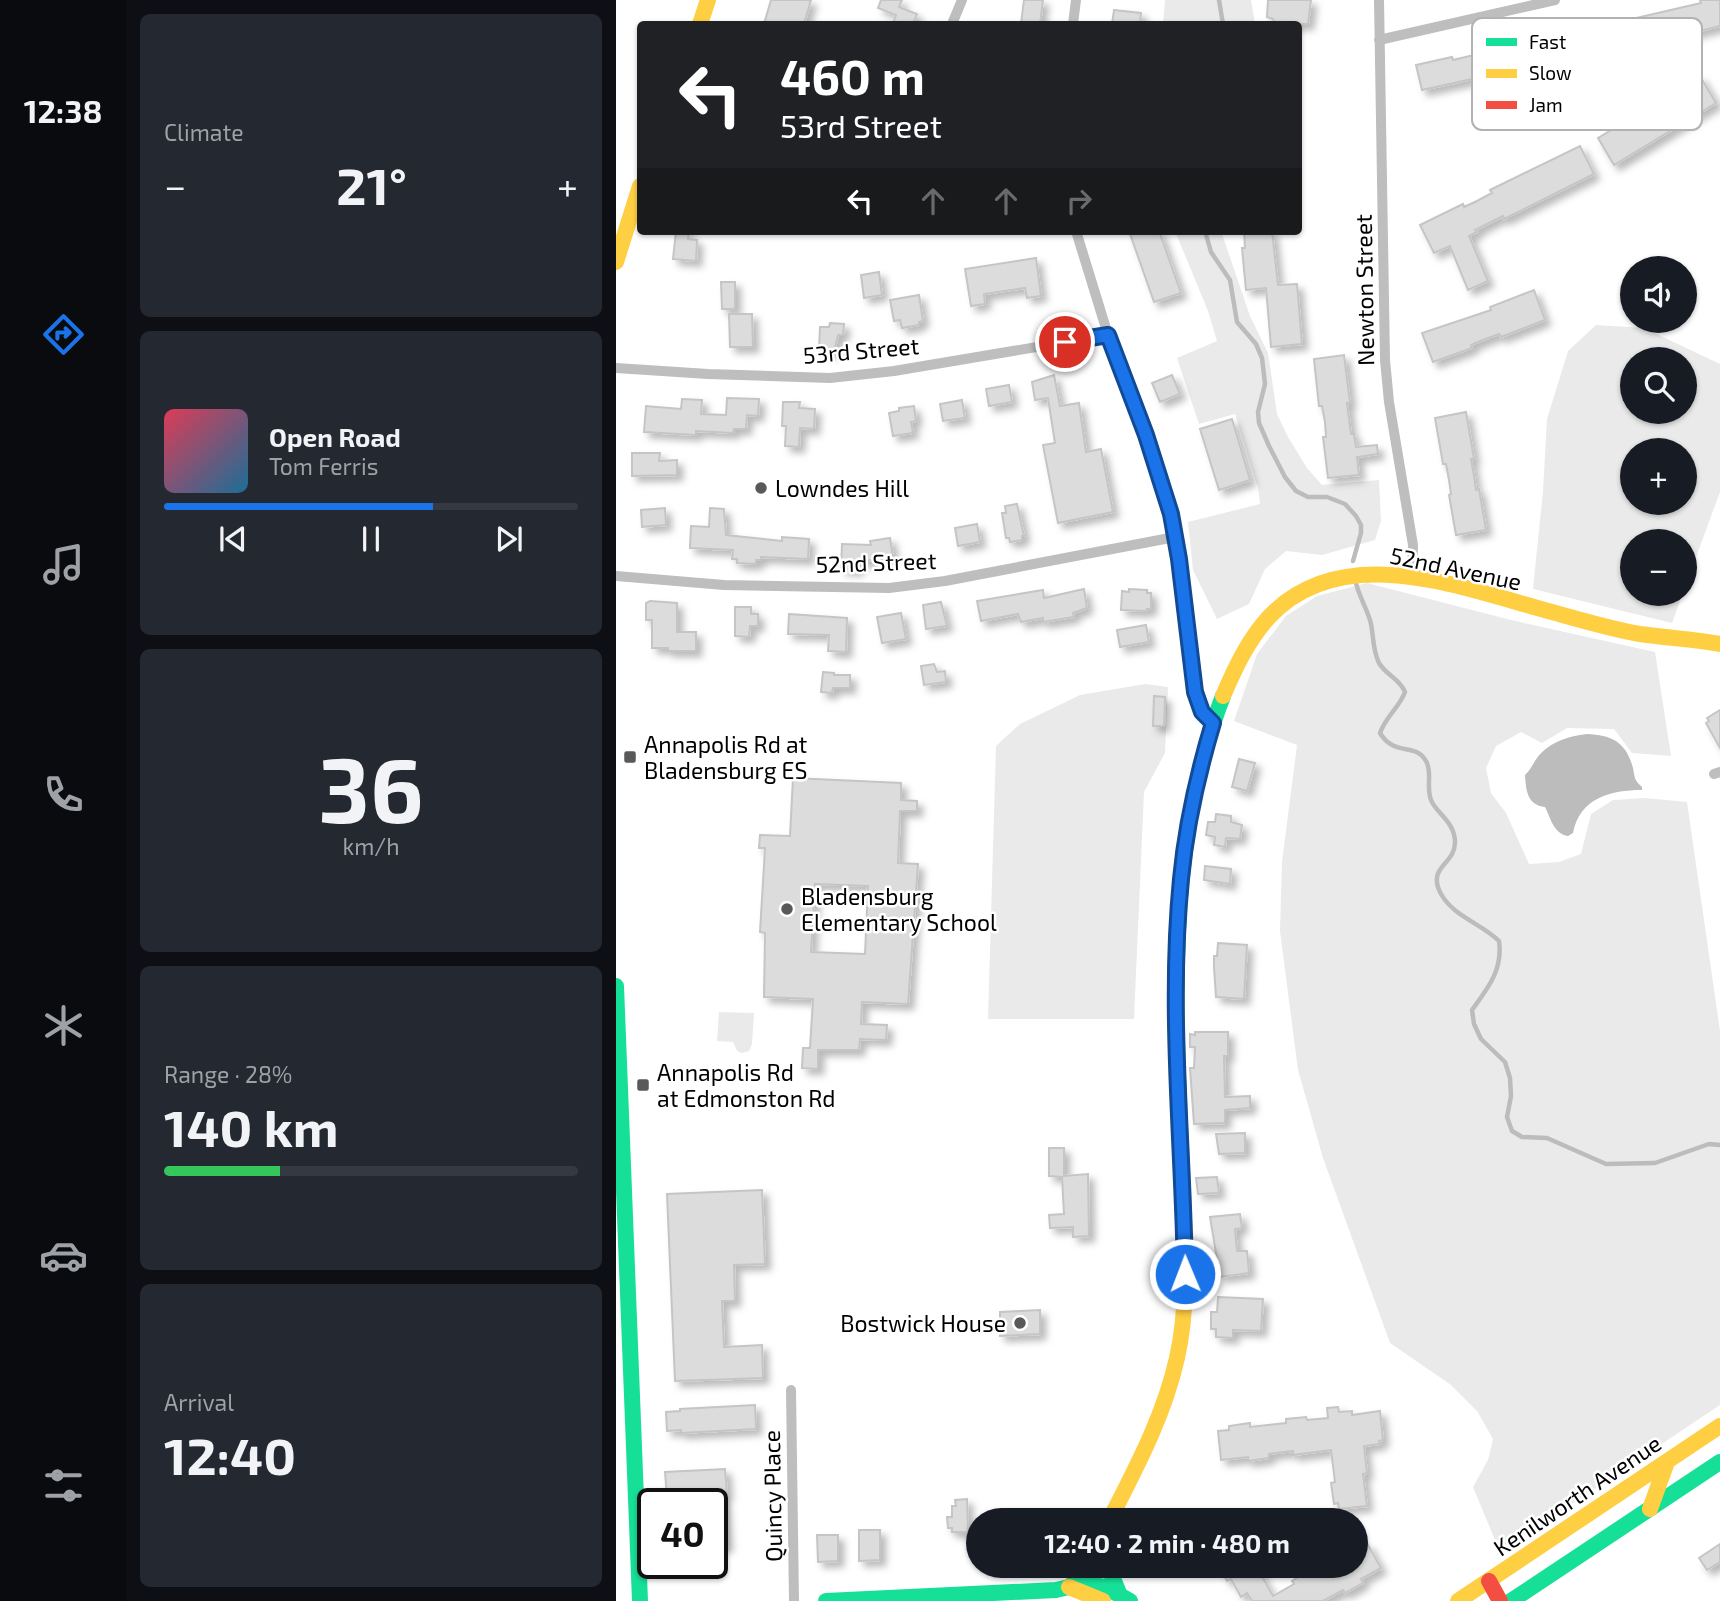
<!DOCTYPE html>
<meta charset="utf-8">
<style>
body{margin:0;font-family:"Exo 2",sans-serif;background:#242831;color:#f1f3f6;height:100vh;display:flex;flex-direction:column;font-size:26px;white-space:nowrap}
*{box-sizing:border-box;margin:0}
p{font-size:23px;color:#9ea1a6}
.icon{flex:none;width:38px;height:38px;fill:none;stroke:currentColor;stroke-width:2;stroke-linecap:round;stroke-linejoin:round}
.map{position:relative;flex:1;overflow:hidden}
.panel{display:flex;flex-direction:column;gap:14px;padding:14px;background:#0d0f14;width:490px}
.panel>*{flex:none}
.guide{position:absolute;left:21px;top:21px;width:665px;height:214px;border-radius:7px;box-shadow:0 2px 5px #0004;background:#202124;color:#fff;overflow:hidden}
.tools{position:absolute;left:1004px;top:256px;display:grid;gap:14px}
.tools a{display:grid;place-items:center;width:77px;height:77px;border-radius:50%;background:#171b24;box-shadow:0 2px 5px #0004;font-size:35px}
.speed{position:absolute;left:21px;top:1488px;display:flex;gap:14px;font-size:35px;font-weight:700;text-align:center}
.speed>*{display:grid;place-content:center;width:91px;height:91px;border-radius:50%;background:#171b24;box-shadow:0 2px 5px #0004;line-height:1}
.speed .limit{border:4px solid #111;border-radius:10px;background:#fff;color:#111}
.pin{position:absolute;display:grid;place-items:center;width:60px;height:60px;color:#fff;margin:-30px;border:4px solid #fff;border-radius:50%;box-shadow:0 2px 7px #0007}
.me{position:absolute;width:77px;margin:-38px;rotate:359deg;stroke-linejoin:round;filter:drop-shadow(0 0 5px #0008)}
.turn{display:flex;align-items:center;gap:24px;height:147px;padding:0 28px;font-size:32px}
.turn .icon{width:91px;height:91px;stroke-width:2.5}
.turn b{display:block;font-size:49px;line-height:60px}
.lanes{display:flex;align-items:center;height:66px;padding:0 28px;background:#0003;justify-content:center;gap:35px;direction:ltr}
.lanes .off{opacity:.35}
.big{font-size:52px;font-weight:700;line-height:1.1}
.panel .widget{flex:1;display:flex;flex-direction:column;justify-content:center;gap:10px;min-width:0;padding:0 24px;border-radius:10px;background:#242831}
.panel .dial{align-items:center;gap:0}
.dial b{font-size:91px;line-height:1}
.song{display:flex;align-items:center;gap:21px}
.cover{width:84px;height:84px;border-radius:10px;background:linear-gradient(135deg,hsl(350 70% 55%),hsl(200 70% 35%))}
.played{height:7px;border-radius:4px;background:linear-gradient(90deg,#1a73e8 65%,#363941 65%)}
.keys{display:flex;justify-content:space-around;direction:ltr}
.heat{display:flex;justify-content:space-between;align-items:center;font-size:38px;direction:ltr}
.charge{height:10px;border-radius:5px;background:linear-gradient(90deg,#34c759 28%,#363941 0)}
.trip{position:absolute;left:350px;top:1508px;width:402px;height:70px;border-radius:35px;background:#171b24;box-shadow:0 2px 5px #0004;font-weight:700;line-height:70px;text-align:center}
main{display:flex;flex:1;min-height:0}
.tab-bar{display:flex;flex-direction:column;width:126px;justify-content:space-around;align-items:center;background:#090b0e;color:#9ea1a6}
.tab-bar .icon{width:49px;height:49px}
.tab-bar .current{color:#1a73e8}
.tab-bar b{font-size:32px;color:#f1f3f6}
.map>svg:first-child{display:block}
.green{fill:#eaeaea;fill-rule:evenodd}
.water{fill:#bcbcbc}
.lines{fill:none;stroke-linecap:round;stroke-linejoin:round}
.stream{stroke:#bcbcbc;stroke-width:4.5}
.building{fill:#dcdcdc;stroke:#c5c5c5;stroke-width:2;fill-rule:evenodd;filter:url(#shadow)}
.street{stroke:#bebebe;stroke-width:10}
.fast{stroke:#16e098;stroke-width:16}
.slow{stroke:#ffcf43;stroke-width:16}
.jam{stroke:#f24e42;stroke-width:16}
.route-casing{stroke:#114b97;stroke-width:18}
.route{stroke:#1a73e8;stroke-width:12}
.poi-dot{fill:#595959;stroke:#fff;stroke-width:2.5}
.labels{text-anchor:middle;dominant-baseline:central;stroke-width:5;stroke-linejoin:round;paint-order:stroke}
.street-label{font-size:23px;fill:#000;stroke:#fff}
.poi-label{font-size:23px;fill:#000;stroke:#fff;text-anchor:start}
.key{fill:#fff;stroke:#b2b2b2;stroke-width:2}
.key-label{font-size:19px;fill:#000}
</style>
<main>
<nav class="tab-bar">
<b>12:38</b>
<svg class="icon current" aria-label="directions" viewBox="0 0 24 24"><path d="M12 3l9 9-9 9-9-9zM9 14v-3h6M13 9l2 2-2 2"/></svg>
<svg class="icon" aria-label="music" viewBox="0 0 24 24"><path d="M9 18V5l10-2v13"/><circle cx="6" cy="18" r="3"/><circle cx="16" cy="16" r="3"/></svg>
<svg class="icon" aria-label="phone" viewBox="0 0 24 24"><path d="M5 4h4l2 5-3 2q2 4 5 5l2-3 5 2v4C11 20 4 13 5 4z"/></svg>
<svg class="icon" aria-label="climate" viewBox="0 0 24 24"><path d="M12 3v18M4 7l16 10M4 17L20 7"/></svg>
<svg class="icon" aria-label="car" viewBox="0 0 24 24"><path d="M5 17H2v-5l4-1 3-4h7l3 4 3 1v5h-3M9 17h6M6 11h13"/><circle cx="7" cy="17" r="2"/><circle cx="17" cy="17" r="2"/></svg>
<svg class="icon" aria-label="filters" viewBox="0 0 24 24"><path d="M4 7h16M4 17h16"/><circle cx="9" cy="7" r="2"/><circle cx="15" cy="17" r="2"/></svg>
</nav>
<section class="panel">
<div class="widget"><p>Climate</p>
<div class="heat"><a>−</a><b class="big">21°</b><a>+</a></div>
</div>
<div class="widget">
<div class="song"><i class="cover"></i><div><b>Open Road</b><p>Tom Ferris</p></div></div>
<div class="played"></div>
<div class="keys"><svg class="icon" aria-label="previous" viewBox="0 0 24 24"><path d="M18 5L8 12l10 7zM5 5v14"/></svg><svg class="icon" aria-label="pause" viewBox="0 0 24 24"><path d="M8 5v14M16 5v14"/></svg><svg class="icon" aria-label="next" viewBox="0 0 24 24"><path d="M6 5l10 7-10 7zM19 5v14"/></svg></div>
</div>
<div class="widget dial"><b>36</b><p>km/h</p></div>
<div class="widget"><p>Range · 28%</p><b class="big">140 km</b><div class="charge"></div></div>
<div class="widget"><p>Arrival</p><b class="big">12:40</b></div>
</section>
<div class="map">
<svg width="1104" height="1601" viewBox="0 0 1104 1601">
<defs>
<filter id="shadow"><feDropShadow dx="5.5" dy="5.5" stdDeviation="3.5" flood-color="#0004"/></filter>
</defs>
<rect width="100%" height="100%" fill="#fff"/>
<!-- green -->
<path class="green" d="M549,0H635L639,24H547Z
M559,231H605L634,316L652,353L661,414L672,437L691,468L706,485L763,480L765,521L759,540L706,555L670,551L649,569L633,604L601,619L577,570L572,522L644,504L642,488L619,414L583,424L561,358L601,341L592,311Z
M980,325L1028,328L1104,364V492L1069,587V541H1017V593H1067L1056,623L917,589L927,491L931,419L952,351ZM1017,359H1069V411H1017ZM1017,450H1069V502H1017Z
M751,583L895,620L1039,652L1055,756L1016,753L998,729L951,728L926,743L905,732L880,746L870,768L875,793L890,813L913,864L943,862L965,854L975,814L997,800L1029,798L1071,802L1104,1031V1405L884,1552L857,1487L872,1460L877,1439L861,1411L835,1385L774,1343L707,1158L682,1070L664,931L666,862L681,745L618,721L641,654L670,616L701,596Z
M529,684L552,687L549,753L528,792L518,1019H372L380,746L404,724L464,695Z
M103,1012L138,1013L136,1044L133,1051L126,1053L121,1051L117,1042L101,1041Z"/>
<!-- water -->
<path class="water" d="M971,734C996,735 1010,742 1017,768C1019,778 1018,780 1026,787V790C994,790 964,798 957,833L952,836C938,834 935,819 929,807C911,805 910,790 909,775C914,770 916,766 919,761C930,743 952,736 971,734Z"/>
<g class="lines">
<!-- stream -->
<path class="stream" d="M603,0L607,24
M589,231L595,252L614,280L621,322L640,344L646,358L649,384L642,412L643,423L653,446L669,477L680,491L692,497H711L729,504L740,516L745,525V533L737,561
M740,583C743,596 750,607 754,620C758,634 756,649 763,663C770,675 784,679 789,692C783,708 770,716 764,733C779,758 801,741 811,763C816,775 810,787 815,800C820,813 838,821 839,841C840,865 810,866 825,894C838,917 865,923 883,941C887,970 872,988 856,1010L858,1024L865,1039L889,1062L894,1078L895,1096L891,1117L896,1131L906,1137L931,1138L990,1164L1039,1163L1093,1144L1104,1145"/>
</g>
<!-- building -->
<path class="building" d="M155,0H195L188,24H148Z
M265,0H286L283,7L301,14L297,24H277L280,15L262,8Z
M408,0H427L424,24H405Z
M652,0H695L692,24H659L657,19L651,17Z
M1084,0H1104V26L974,59L918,71V68L862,81L861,78L806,90L800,65L836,57L837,60L892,47L893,50L949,38L1020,22V18L1085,3Z
M498,10L525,13L524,24H496Z
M1084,76L1100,103L998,165L982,138Z
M964,146L978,174L888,219L887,216L859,230L861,232L853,236L872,281L852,290L834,246L818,253L804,225L847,204L848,207L861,201L876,193L874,190Z
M60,231L73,232L72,239L81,240L80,261L57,259Z
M513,231H543L565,293L538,302Z
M628,231H656L662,285L681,284L686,344L655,347L650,288L630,290L626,248H629Z
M420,258L425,296L411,298L409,288L368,294L369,304L355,306L349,269Z
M263,272L266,295L248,298L245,275Z
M105,282H119V309H106Z
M918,290L929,320L885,337L883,334L867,340L855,345L856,348L817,362L806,333L875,310L874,307Z
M303,295L307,321L303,322V325L286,328L284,320L278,321L274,300Z
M113,314H136L137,347H114Z
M214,323L228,324L227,335H222L218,352L203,351L204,327H213Z
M728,355L734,403H731L735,434H738L740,447L761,445L762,454L741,457L743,475L712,478L707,437H710L709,422L706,406H703L698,359Z
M438,375L444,406L463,403L470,452L485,449L497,512L442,523L427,445L439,443L432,398L419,400L416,382Z
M556,375L564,394L544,402L536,383Z
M393,385L396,402L373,406L370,389Z
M111,398L143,399L142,416L131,415L130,429H118L117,433L80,431V435L28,432L30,406L65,409L66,399L86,400L85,414L110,415Z
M346,400L349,418L327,421L324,404Z
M167,402H184L183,408L199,409L198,429L184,428L183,447L169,446L170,426H166Z
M298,406L300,421L295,422L297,433L277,436L273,413L283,411V408Z
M850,412L858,459H855L858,476L860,490L863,489L870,530L840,535L833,495L835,494L833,480L830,464H827L819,418Z
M616,419L634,480L603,490L584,429Z
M16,453H44L43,461L61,460V475L16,476Z
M401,504L408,536H406V540L394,542L393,538H390L386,513H390L389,506Z
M49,508L50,525L26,527L25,510Z
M94,508L108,509L110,535L166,541V537L193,539L192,559L145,557V560H140V564L121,563V559H116L117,550L74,548L75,526L93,527Z
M361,524L364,542L342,546L339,528Z
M274,538L277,557L243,562L241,570L225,569L226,544L255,545L254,541Z
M468,589L471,608L457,613L458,617L427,622V618L405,622L402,614L365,621L361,601L427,590L428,598Z
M513,589L531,590V593H535V609H531L530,611L505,610L506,591L513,592Z
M34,601L61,603V632H80V651H52V648H36V620H30V603Z
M325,602L331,626L310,629L307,605Z
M119,607H135V614H142V626H134L133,637L119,636Z
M285,613L290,639L266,643L261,617Z
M173,614L231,618L230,652L212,651L213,635L172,634Z
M530,625L533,642L504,647L501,630Z
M318,664L321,672L329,671L330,682L308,685L305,666Z
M207,672L218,673V675H234V688H217L216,693L205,692Z
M538,696L549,697L548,726H537Z
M1104,710V748L1090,723L1093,721L1091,718Z
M623,759L639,763L631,791L616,787Z
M177,778L285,783V800L301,801V811H284L282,863L302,864L292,1004L246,1002L245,1024L271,1025L270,1040L244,1039L243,1050H202V1069L186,1068L187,1048H194L197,999L148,997L149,933L144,932L149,848H143L144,835L174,836ZM199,884L252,886L249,954L195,952Z
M600,814L615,816V822L626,825L624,839L610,838L609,847L598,845L599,837L590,835L592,822H599Z
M589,866L615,869L614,884L588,880Z
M602,943L631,945L628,999L600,997L598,967V956H601Z
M579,1032H612V1056H608L609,1097L634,1096V1108L609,1110V1123L578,1124L574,1068H578L579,1047H574V1034L579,1035Z
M629,1133V1153L603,1154L600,1134Z
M433,1148H448V1176L472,1174L473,1236L457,1237V1227L434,1228L433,1215L448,1214L446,1177L433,1176Z
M601,1177L603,1193L582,1194L580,1178Z
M146,1190L149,1264L118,1265L119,1301H106L108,1347L146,1345L147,1378L59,1381L51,1194Z
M624,1214L626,1228L619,1229L621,1251H631L633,1273L604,1277L594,1217Z
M602,1297L647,1299L645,1331L617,1330V1338L600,1337V1329H595V1312H601Z
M424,1310V1334L384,1336V1312Z
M139,1405L140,1429L65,1433V1430L51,1431L50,1412L64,1411V1409Z
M722,1407L723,1412L736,1411V1415L764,1411L767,1440L763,1441L764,1444L748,1446L751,1473L747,1474L751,1506L723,1509L722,1503L718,1504L715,1483L719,1482L715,1450L677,1455V1451L653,1454V1458L632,1461V1457L605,1460L602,1431L613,1430V1426L634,1423V1427L670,1423V1419L690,1417L691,1420L712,1418L711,1408Z
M109,1469L111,1494H108L111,1546L96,1547V1503H89V1495L51,1497L49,1472Z
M351,1499L352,1532H336V1528H332L331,1517H336V1506H340L339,1500Z
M243,1530H264V1560L243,1561Z
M201,1535H222V1561L202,1562Z
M751,1543L765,1568L745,1579L747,1583L729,1593L727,1590L707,1601H636L631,1593L625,1597L615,1579L611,1581L603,1566H640L657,1596L678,1584L676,1581L694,1570L696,1574L709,1566H740V1549Z
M1104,1544V1562L1091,1570L1083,1558Z"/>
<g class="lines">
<!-- street -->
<path class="street" d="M763,0L769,360L773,402L797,545L796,577
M336,24L346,0
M457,24L460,0
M763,40L939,0
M460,231L492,335L530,435L555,514L563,560L579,692L586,712L597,723
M0,368L92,374L214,378L278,371L492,335
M0,576L108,585L273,588L329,581L559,537
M1098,774L1104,772
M175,1390L178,1601"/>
<!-- fast -->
<path class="fast" d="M0,986L24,1601
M567,1193C560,1028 546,853 607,696
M492,1566L503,1593
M460,1581L470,1566
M210,1601L440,1590L453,1587L460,1581L489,1587L514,1601
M895,1601L1104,1462"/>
<!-- slow -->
<path class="slow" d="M84,24L92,0
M0,262L24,186
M607,696C619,668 632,640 653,617C727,538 849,589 936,612C965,620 995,629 1024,634C1051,638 1078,639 1104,644
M1034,1509L1051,1462
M493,1521C520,1468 548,1416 561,1358C573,1305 569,1247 567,1193
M453,1587L487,1601
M842,1601L1104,1426"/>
<!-- jam -->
<path class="jam" d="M873,1581L884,1601"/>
</g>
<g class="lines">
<!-- route casing -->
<g class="route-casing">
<path id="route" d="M449,342L492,335L530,435L555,514L563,559L579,692L586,712L597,723C582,773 570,826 565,879C552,1010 567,1143 569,1274"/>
</g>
<!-- route -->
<use href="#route" class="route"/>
</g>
<!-- markers -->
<g class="poi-dot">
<circle cx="145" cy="488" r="7"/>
<rect x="7" y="750" width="14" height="14" rx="3.5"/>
<circle cx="171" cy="909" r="7"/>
<rect x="20" y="1078" width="14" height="14" rx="3.5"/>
<circle cx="404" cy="1323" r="7"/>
</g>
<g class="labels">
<!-- street labels -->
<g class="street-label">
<text transform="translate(748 290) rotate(-91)">Newton Street</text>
<text transform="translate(245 350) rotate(-5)">53rd Street</text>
<text transform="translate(260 562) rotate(-2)">52nd Street</text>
<text transform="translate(840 568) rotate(12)">52nd Avenue</text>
<text transform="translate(961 1495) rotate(-34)">Kenilworth Avenue</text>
<text transform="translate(156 1496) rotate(-91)">Quincy Place</text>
</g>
<!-- poi labels -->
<g class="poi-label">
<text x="159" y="488">Lowndes Hill</text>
<text x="28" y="744">Annapolis Rd at<tspan x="28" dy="26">Bladensburg ES</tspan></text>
<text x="185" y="896">Bladensburg<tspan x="185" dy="26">Elementary School</tspan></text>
<text x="41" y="1072">Annapolis Rd<tspan x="41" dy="26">at Edmonston Rd</tspan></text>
<text x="390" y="1323" text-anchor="end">Bostwick House</text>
</g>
</g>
<!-- legend -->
<rect x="856" y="18" width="230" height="112" rx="10" class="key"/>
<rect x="870" y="38" width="31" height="8" fill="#16e098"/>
<rect x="870" y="69" width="31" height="9" fill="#ffcf43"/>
<rect x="870" y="101" width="31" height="8" fill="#f24e42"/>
<g class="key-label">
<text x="913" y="49">Fast</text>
<text x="913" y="80">Slow</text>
<text x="913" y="112">Jam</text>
</g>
</svg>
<div class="tools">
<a><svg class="icon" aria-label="sound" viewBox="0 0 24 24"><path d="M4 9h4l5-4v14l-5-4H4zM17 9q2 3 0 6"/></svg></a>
<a><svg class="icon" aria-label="search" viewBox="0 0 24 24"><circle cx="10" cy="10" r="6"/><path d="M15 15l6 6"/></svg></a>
<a>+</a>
<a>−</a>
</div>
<div class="speed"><div class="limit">40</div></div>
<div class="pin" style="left:449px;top:342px;background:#d93025"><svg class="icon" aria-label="arrive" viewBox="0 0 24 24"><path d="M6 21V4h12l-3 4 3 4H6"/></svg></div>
<svg class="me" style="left:569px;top:1274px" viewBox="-20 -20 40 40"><circle r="17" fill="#1a73e8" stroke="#fff" stroke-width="3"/><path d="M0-11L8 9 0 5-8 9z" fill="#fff"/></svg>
<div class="trip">12:40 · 2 min · 480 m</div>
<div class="guide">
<div class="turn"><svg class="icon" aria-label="left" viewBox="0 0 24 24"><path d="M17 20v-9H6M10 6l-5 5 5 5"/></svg><div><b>460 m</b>53rd Street</div></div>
<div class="lanes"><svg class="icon" aria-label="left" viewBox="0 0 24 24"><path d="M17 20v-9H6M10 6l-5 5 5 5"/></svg><svg class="icon off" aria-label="ahead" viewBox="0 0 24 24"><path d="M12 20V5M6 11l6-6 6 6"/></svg><svg class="icon off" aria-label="ahead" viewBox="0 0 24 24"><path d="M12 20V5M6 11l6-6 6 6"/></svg><svg class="icon off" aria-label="right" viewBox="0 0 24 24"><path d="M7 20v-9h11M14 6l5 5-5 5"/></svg></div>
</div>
</div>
</main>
